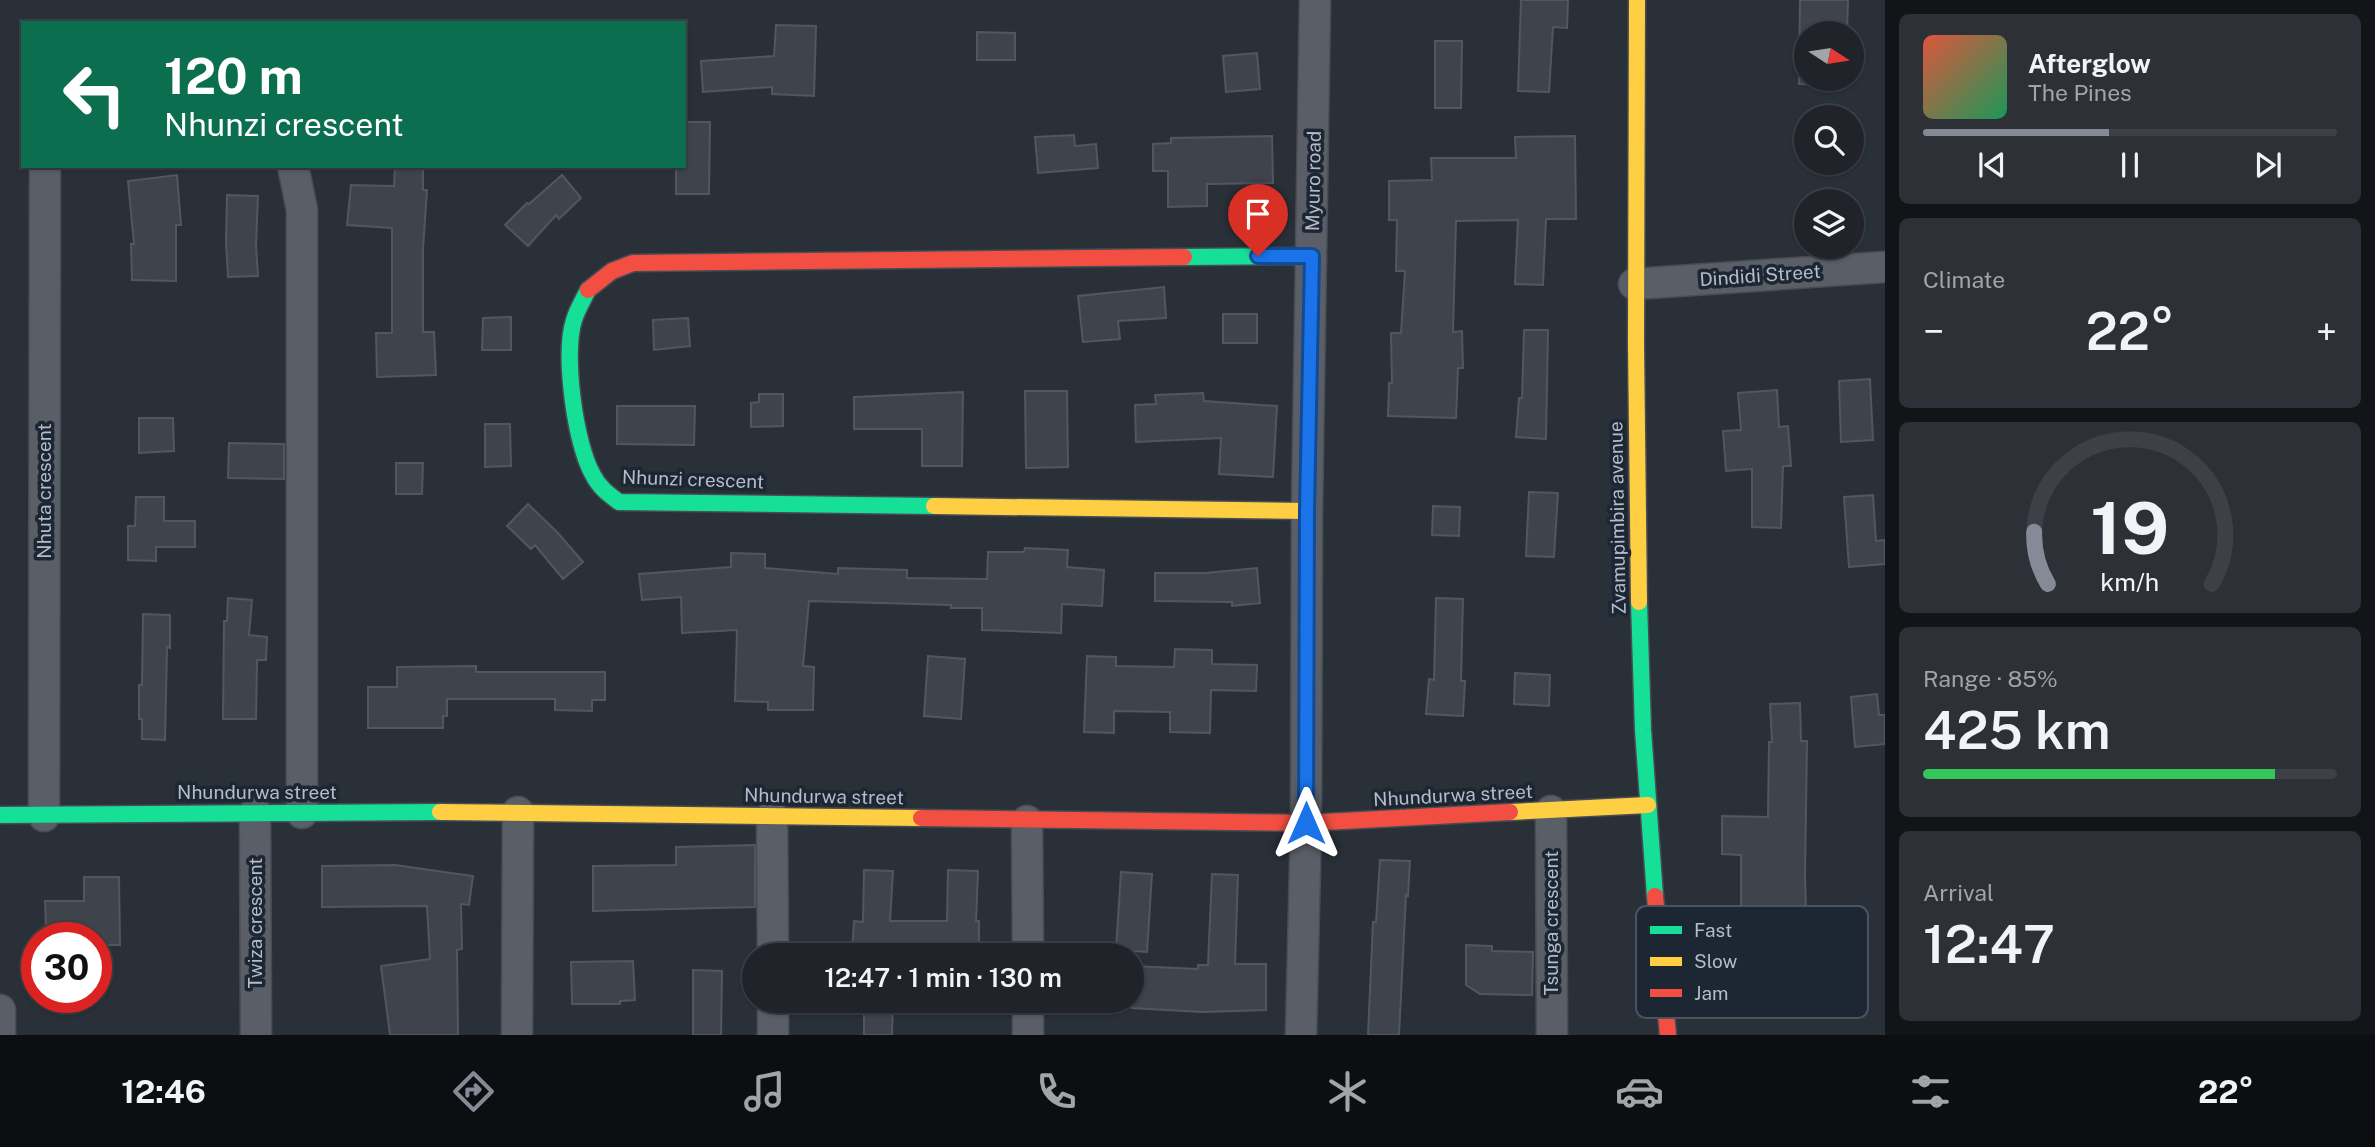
<!DOCTYPE html>
<meta charset="utf-8">
<style>
body{margin:0;font-family:"Public Sans",sans-serif;background:#2d3036;color:#f1f3f6;height:100vh;display:flex;flex-direction:column;font-size:26px;white-space:nowrap}
*{box-sizing:border-box;margin:0}
p{font-size:23px;color:#a2a4a8}
.icon{flex:none;width:38px;height:38px;fill:none;stroke:currentColor;stroke-width:2;stroke-linecap:round;stroke-linejoin:round}
.map{position:relative;flex:1;overflow:hidden}
.details{display:flex;flex-direction:column;gap:14px;padding:14px;background:#121417;width:490px}
.details>*{flex:none}
.hud{position:absolute;left:21px;top:21px;width:665px;height:147px;border-radius:0px;box-shadow:0 2px 5px #0004,0 0 0 2px #3d4147;background:#0b6e4f;color:#fff;overflow:hidden}
.needle{width:46px;rotate:102deg}
.tools{position:absolute;left:1794px;top:21px;display:grid;gap:14px}
.tools a{display:grid;place-items:center;width:70px;height:70px;border-radius:50%;background:#20242a;box-shadow:0 2px 5px #0004,0 0 0 2px #3d4147;font-size:35px}
.speed{position:absolute;left:21px;top:922px;display:flex;gap:14px;font-size:35px;font-weight:700;text-align:center}
.speed>*{display:grid;place-content:center;width:91px;height:91px;border-radius:50%;background:#20242a;box-shadow:0 2px 5px #0004,0 0 0 2px #3d4147;line-height:1}
.speed .limit{border:10px solid #d22;background:#fff;color:#111}
.pin{position:absolute;display:grid;place-items:center;width:60px;height:60px;color:#fff;margin:-72px -30px;border-radius:50% 50% 50% 0;rotate:-45deg;box-shadow:0 0 7px #0007}
.pin .icon{rotate:45deg}
.me{position:absolute;width:77px;margin:-38px;rotate:0deg;stroke-linejoin:round;filter:drop-shadow(0 0 5px #0008)}
.turn{display:flex;align-items:center;gap:24px;height:147px;padding:0 28px;font-size:32px}
.turn .icon{width:91px;height:91px;stroke-width:2.5}
.turn b{display:block;font-size:49px;line-height:60px}
.big{font-size:52px;font-weight:600;line-height:1.1}
.details .widget{flex:1;display:flex;flex-direction:column;justify-content:center;gap:10px;min-width:0;padding:0 24px;border-radius:10px;background:#2d3036}
.details .dial{align-items:center;gap:0}
.dial svg{height:182px;overflow:visible;fill:none;stroke:#3d4147;stroke-width:7;stroke-linecap:round;text-anchor:middle}
.dial text{fill:#f1f3f6;stroke:none}
.song{display:flex;align-items:center;gap:21px}
.cover{width:84px;height:84px;border-radius:10px;background:linear-gradient(135deg,hsl(10 70% 55%),hsl(150 70% 35%))}
.played{height:7px;border-radius:4px;background:linear-gradient(90deg,#848b96 45%,#3d4147 45%)}
.keys{display:flex;justify-content:space-around;direction:ltr}
.heat{display:flex;justify-content:space-between;align-items:center;font-size:38px;direction:ltr}
.charge{height:10px;border-radius:5px;background:linear-gradient(90deg,#34c759 85%,#3d4147 0)}
.trip{position:absolute;left:742px;top:943px;width:402px;height:70px;border-radius:35px;background:#20242a;box-shadow:0 2px 5px #0004,0 0 0 2px #3d4147;font-weight:600;line-height:70px;text-align:center}
.menu{display:flex;height:112px;justify-content:space-around;align-items:center;background:#0d0e11;color:#a2a4a8}
.menu .icon{width:49px;height:49px}
.menu .on{color:#848b96}
.menu b{font-size:32px;color:#f1f3f6}
main{display:flex;flex:1;min-height:0}
.map>svg:first-child{display:block}
.building{fill:#3f444c;stroke:#52575f;stroke-width:2}
.lines{fill:none;stroke-linecap:round;stroke-linejoin:round}
.street-casing{stroke:#484c55;stroke-width:33}
.fast-casing{stroke:#484c55;stroke-width:19}
.slow-casing{stroke:#484c55;stroke-width:19}
.jam-casing{stroke:#484c55;stroke-width:19}
.street{stroke:#5a5e66;stroke-width:30}
.fast{stroke:#16e098;stroke-width:16}
.slow{stroke:#ffcf43;stroke-width:16}
.jam{stroke:#f24e42;stroke-width:16}
.route-casing{stroke:#114b97;stroke-width:18}
.route{stroke:#1a73e8;stroke-width:12}
.labels{text-anchor:middle;dominant-baseline:central;stroke-width:7;stroke-linejoin:round;paint-order:stroke}
.street-label{font-size:19px;fill:#b4bcc9;stroke:#1d2633}
.key{fill:#1d2633;stroke:#4a5360;stroke-width:2}
.key-label{font-size:19px;fill:#b4bcc9}
</style>
<main>
<div class="map">
<svg width="1885" height="1035" viewBox="0 0 1885 1035">
<rect width="100%" height="100%" fill="#2a3038"/>
<!-- building -->
<path class="building" d="M1521,0H1568L1567,28L1553,27L1549,92L1518,91Z
M1800,0H1848L1847,33H1806V79H1847V85L1799,84Z
M776,25L816,26L814,96L772,94V87L703,92L701,61L774,56Z
M977,32L1015,33V60H977Z
M1435,41H1462L1461,108H1435Z
M1257,53L1260,89L1226,92L1223,56Z
M684,122H710L709,194H676V166H684Z
M1074,135L1075,146L1096,144L1098,168L1038,173L1035,137Z
M1272,136L1273,183L1207,184V206L1168,207V171H1153V144L1171,143V138Z
M1575,136L1576,219H1546L1543,285L1515,284L1518,220L1456,221L1453,332L1462,331L1463,368H1458L1456,418L1388,416L1389,383H1392L1391,333H1401L1405,271H1396L1397,220H1389V181L1432,180L1431,158H1516L1515,137Z
M395,166H423V190H427L423,249V332H434L436,375L377,377L376,333H392V228L347,225L351,185L394,186Z
M177,175L181,225H176V281L132,280L131,244H134L128,181Z
M562,175L581,198L559,219L556,215L528,246L505,225L527,203L529,204Z
M227,195L258,196L256,246L258,276L228,277L226,242Z
M1164,287L1166,318L1118,321L1120,339L1083,342L1078,296Z
M1223,314H1257V343H1223Z
M511,317V350H482L483,318Z
M688,318L690,346L654,350L653,320Z
M1524,330H1548L1546,439L1516,437L1519,398H1522Z
M1870,379L1873,440L1841,442L1839,381Z
M1777,390L1779,427L1788,426L1791,466H1783L1781,528L1752,527V469L1726,471L1723,431L1741,430L1738,393Z
M1025,391H1067L1068,467L1026,468Z
M963,392L962,466H922V429H854V397Z
M1203,393L1204,401L1277,406L1273,477L1219,474L1221,438L1136,442L1135,405L1156,404L1155,395Z
M759,394H783V426L751,427V403L759,402Z
M617,406H695L694,445L617,444Z
M139,418H173L174,451L139,453Z
M485,424H510L511,466L485,467Z
M229,443L284,444V479L228,478Z
M396,463H423L422,494H396Z
M1529,492L1558,493L1554,557L1526,556Z
M1873,495L1876,541L1885,540V564L1849,567L1844,497Z
M136,497H164V521H195V547H156V561L128,560V526H135Z
M528,504L558,533L583,562L563,579L535,545L531,549L507,526Z
M1433,506L1460,507L1459,536L1432,535Z
M1025,548L1068,550L1067,567L1104,570L1102,606L1062,604L1061,633L982,630V608H951V605L809,601L803,666L814,667L813,710H768V702L735,701L737,630L682,633L681,597L642,600L639,574L731,567V553L765,554V568L838,574V568L907,570V578L987,579L988,552H1024Z
M1257,568L1260,603L1232,606V602L1155,601V573H1205Z
M228,598L252,600L249,635L267,637L266,660H257L256,719H223L224,621H227Z
M1436,598L1463,599L1461,681H1465L1463,716L1426,714L1429,679L1434,680Z
M143,614L170,615V648L167,647L165,740L142,739V719H139V685H142Z
M1175,649L1212,650V664L1257,665L1256,691L1211,690L1210,733L1170,732V712L1114,711V733L1084,732L1087,656L1116,657V666L1174,667Z
M928,656L965,659L961,719L924,716Z
M476,666V672H605V700H592V711L555,710V699H447V716H443V728H368V687H397V667Z
M1515,673L1550,675L1549,706L1514,704Z
M1877,694L1879,715H1885V744L1855,747L1851,697Z
M1800,703L1801,741H1807L1805,876L1808,978L1741,979V855L1722,854V816L1768,817L1769,742H1772L1770,704Z
M755,845V907L593,911V866L676,865V847Z
M1380,860L1410,861L1408,896L1406,895L1399,1035H1368L1373,922H1376Z
M395,865L473,876L469,905L461,904L462,949L457,950L458,1035H390L381,966L430,959L427,906L322,907V866Z
M864,870L893,871L890,921H947L948,870L978,871L976,921H979V956L852,954L854,921L863,922Z
M1121,872L1152,874L1147,952L1116,950Z
M1212,874L1238,875L1235,964H1266V1010L1202,1012L1132,1008V966L1198,969V965H1208Z
M84,877H119L120,945H96V938H83V928L46,929L45,901H84Z
M1466,945L1492,946V951L1533,952L1532,995L1480,994L1466,985Z
M633,961L635,1000L620,1001V1004H572L571,962Z
M693,970L722,971L721,1035H693Z
M864,1001H893L892,1035H864Z"/>
<g class="lines">
<!-- street casing -->
<g class="street-casing">
<path id="street" d="M293,166L302,210V813
M1634,284L1885,267
M1551,811L1552,1035
M255,812L256,1035
M44,816L45,166
M772,816L773,956
M1027,821L1028,956
M773,1001V1035
M1028,1001V1035
M0,1010V1035
M517,1035L518,812
M1301,1035L1306,823L1307,511L1315,0"/>
</g>
<!-- fast casing -->
<g class="fast-casing">
<path id="fast" d="M1184,257L1312,256
M588,290C583,300 577,310 574,320C563,354 575,444 593,475C599,487 608,494 619,502L934,506
M1639,602L1643,730L1655,896
M0,815L440,812"/>
</g>
<!-- slow casing -->
<g class="slow-casing">
<path id="slow" d="M1637,0L1636,344L1639,602
M934,506L1307,511
M440,812L921,818
M1510,812L1648,805"/>
</g>
<!-- jam casing -->
<g class="jam-casing">
<path id="jam" d="M588,290L612,271L633,263L1184,257
M921,818L1306,823L1510,812
M1655,896L1668,1035"/>
</g>
<!-- street -->
<use href="#street" class="street"/>
<!-- fast -->
<use href="#fast" class="fast"/>
<!-- slow -->
<use href="#slow" class="slow"/>
<!-- jam -->
<use href="#jam" class="jam"/>
</g>
<g class="lines">
<!-- route casing -->
<g class="route-casing">
<path id="route" d="M1258,256H1312L1307,511L1306,823"/>
</g>
<!-- route -->
<use href="#route" class="route"/>
</g>
<g class="labels">
<!-- street labels -->
<g class="street-label">
<text transform="translate(1313 181) rotate(-89)">Myuro road</text>
<text transform="translate(1760 275) rotate(-4)">Dindidi Street</text>
<text transform="translate(693 479) rotate(2)">Nhunzi crescent</text>
<text transform="translate(44 491) rotate(-90)">Nhuta crescent</text>
<text transform="translate(1617 518) rotate(-91)">Zvamupimbira avenue</text>
<text x="257" y="792">Nhundurwa street</text>
<text transform="translate(1453 795) rotate(-3)">Nhundurwa street</text>
<text transform="translate(824 796) rotate(1)">Nhundurwa street</text>
<text transform="translate(255 923) rotate(-90)">Twiza crescent</text>
<text transform="translate(1551 923) rotate(-90)">Tsunga crescent</text>
</g>
</g>
<!-- legend -->
<rect x="1636" y="906" width="232" height="112" rx="10" class="key"/>
<rect x="1650" y="926" width="32" height="8" fill="#16e098"/>
<rect x="1650" y="957" width="32" height="9" fill="#ffcf43"/>
<rect x="1650" y="989" width="32" height="8" fill="#f24e42"/>
<g class="key-label">
<text x="1694" y="937">Fast</text>
<text x="1694" y="968">Slow</text>
<text x="1694" y="1000">Jam</text>
</g>
</svg>
<div class="tools">
<a><svg class="needle" viewBox="-14 -14 28 28"><path d="M0-13l5 13h-10z" fill="#e53935"/><path d="M0 13l5-13h-10z" fill="#a2a4a8"/></svg></a>
<a><svg class="icon" aria-label="search" viewBox="0 0 24 24"><circle cx="10" cy="10" r="6"/><path d="M15 15l6 6"/></svg></a>
<a><svg class="icon" aria-label="layers" viewBox="0 0 24 24"><path d="M12 4l9 5-9 5-9-5zM3 14l9 5 9-5"/></svg></a>
</div>
<div class="speed"><div class="limit">30</div></div>
<div class="pin" style="left:1258px;top:256px;background:#d93025"><svg class="icon" aria-label="arrive" viewBox="0 0 24 24"><path d="M6 21V4h12l-3 4 3 4H6"/></svg></div>
<svg class="me" style="left:1306px;top:823px" viewBox="-20 -20 40 40"><path d="M0-17L14 15 0 8-14 15z" fill="#1a73e8" stroke="#fff" stroke-width="4"/></svg>
<div class="trip">12:47 · 1 min · 130 m</div>
<div class="hud">
<div class="turn"><svg class="icon" aria-label="left" viewBox="0 0 24 24"><path d="M17 20v-9H6M10 6l-5 5 5 5"/></svg><div><b>120 m</b>Nhunzi crescent</div></div>
</div>
</div>
<section class="details">
<div class="widget">
<div class="song"><i class="cover"></i><div><b>Afterglow</b><p>The Pines</p></div></div>
<div class="played"></div>
<div class="keys"><svg class="icon" aria-label="previous" viewBox="0 0 24 24"><path d="M18 5L8 12l10 7zM5 5v14"/></svg><svg class="icon" aria-label="pause" viewBox="0 0 24 24"><path d="M8 5v14M16 5v14"/></svg><svg class="icon" aria-label="next" viewBox="0 0 24 24"><path d="M6 5l10 7-10 7zM19 5v14"/></svg></div>
</div>
<div class="widget"><p>Climate</p>
<div class="heat"><a>−</a><b class="big">22°</b><a>+</a></div>
</div>
<div class="widget dial"><svg viewBox="0 0 100 80">
<path d="M14 69A42 42 0 1 1 86 69"/>
<path d="M14 69A42 42 0 0 1 8 46" stroke="#848b96"/>
<text x="50" y="56" font-size="32" font-weight="700">19</text>
<text x="50" y="72" font-size="11">km/h</text>
</svg></div>
<div class="widget"><p>Range · 85%</p><b class="big">425 km</b><div class="charge"></div></div>
<div class="widget"><p>Arrival</p><b class="big">12:47</b></div>
</section>
</main>
<nav class="menu">
<b>12:46</b>
<svg class="icon on" aria-label="directions" viewBox="0 0 24 24"><path d="M12 3l9 9-9 9-9-9zM9 14v-3h6M13 9l2 2-2 2"/></svg>
<svg class="icon" aria-label="music" viewBox="0 0 24 24"><path d="M9 18V5l10-2v13"/><circle cx="6" cy="18" r="3"/><circle cx="16" cy="16" r="3"/></svg>
<svg class="icon" aria-label="phone" viewBox="0 0 24 24"><path d="M5 4h4l2 5-3 2q2 4 5 5l2-3 5 2v4C11 20 4 13 5 4z"/></svg>
<svg class="icon" aria-label="climate" viewBox="0 0 24 24"><path d="M12 3v18M4 7l16 10M4 17L20 7"/></svg>
<svg class="icon" aria-label="car" viewBox="0 0 24 24"><path d="M5 17H2v-5l4-1 3-4h7l3 4 3 1v5h-3M9 17h6M6 11h13"/><circle cx="7" cy="17" r="2"/><circle cx="17" cy="17" r="2"/></svg>
<svg class="icon" aria-label="filters" viewBox="0 0 24 24"><path d="M4 7h16M4 17h16"/><circle cx="9" cy="7" r="2"/><circle cx="15" cy="17" r="2"/></svg>
<b>22°</b>
</nav>
